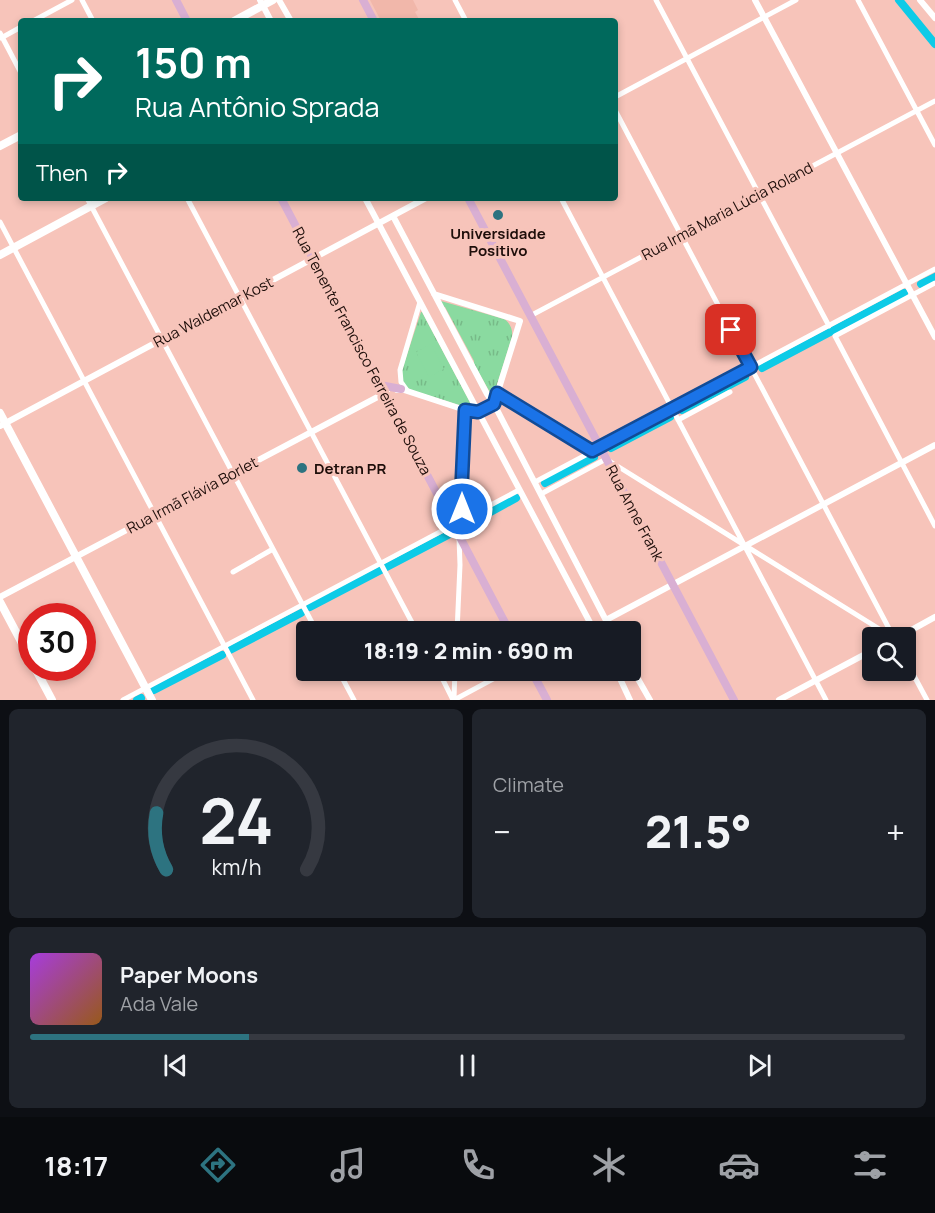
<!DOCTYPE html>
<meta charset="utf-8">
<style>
body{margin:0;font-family:Manrope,sans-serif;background:#20242c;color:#f1f3f6;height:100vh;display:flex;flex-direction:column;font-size:22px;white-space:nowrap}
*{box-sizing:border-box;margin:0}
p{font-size:20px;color:#9ea1a6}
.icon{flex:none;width:33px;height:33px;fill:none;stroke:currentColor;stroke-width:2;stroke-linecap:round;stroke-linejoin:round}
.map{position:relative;height:700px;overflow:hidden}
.panel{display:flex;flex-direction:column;gap:9px;padding:9px;background:#0d0f14;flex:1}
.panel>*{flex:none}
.guide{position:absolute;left:18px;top:18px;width:600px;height:183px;border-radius:6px;box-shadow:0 3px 9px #0003;background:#00695c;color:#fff;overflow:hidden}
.controls{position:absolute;left:862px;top:627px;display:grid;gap:12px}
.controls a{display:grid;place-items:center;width:54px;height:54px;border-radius:6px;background:#171b24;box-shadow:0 3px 9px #0003;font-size:30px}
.speed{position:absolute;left:18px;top:603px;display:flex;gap:12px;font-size:30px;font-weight:700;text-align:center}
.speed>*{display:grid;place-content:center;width:78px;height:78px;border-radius:50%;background:#171b24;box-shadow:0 3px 9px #0003;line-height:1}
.speed .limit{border:9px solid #d22;background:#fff;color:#111}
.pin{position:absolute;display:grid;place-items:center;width:51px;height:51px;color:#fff;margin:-26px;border-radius:12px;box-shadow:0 3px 9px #0006}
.me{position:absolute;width:66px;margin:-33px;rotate:0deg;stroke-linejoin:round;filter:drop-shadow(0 0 4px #0008)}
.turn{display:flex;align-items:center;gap:21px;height:126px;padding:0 18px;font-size:27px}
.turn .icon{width:78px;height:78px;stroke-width:2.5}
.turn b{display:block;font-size:42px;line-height:51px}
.then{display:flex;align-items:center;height:57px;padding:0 18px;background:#0003;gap:12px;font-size:22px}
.big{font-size:45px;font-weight:800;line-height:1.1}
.panel .tile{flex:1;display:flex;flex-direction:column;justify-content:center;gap:9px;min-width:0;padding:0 21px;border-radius:9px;background:#20242c}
.panel .dial{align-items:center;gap:0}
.dial svg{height:156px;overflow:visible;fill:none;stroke:#363941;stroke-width:7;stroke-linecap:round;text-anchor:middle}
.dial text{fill:#f1f3f6;stroke:none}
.song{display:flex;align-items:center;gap:18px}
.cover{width:72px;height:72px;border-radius:9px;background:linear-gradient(135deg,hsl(280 70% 55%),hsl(30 70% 35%))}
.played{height:6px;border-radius:3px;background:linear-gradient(90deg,#2d7380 25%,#363941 25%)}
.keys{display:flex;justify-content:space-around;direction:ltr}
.heat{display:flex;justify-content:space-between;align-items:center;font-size:33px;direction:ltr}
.panel .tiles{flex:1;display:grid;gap:9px;grid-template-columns:1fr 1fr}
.tile:last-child{grid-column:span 2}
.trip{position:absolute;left:296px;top:621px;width:345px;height:60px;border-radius:6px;background:#171b24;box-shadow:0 3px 9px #0003;font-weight:800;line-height:60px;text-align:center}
.menu{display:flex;height:96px;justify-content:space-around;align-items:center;background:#090b0e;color:#9ea1a6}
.menu .icon{width:42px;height:42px}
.menu .current{color:#2d7380}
.menu b{font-size:27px;color:#f1f3f6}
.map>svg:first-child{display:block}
.built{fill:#f1b7aa}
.grass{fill:url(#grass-tufts)}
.pitch{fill:#8adaa0}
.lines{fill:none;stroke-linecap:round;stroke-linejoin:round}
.river{stroke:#0dcbe7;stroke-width:8}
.minor{stroke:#fff;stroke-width:5}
.tertiary{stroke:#fff;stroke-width:6}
.secondary{stroke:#fff;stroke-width:8}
.primary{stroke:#d9afd3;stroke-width:8}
.route-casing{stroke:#114b97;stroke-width:15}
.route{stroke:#1a73e8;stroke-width:10}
.poi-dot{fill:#2d7380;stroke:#f7c4ba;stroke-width:2}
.labels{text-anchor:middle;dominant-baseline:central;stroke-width:6;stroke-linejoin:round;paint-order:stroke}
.street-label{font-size:15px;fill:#1e0e0a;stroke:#f7c4ba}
.poi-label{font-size:15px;font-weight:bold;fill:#1e0e0a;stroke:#f7c4ba}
</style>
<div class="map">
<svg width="935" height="700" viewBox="0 0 935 700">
<defs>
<pattern id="grass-tufts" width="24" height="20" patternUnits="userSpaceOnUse" patternTransform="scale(1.5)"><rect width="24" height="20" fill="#8adaa0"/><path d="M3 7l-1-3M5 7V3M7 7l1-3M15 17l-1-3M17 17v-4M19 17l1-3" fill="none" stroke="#77ba88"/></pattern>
</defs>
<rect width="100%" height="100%" fill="#f7c4ba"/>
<!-- built -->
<path class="built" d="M370,0H413L418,10L415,12L420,21H381Z"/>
<!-- grass -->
<path class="grass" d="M441,301L504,319C510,323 513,329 512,337L494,394L492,396L474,364V361L445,307L443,306Z
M421,312H422L472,406L471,407L462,406L411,390C403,385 402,381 401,373Z"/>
<!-- pitch -->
<path class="pitch" d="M431,344L444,369L429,377L416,352Z"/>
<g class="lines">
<!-- river -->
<path class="river" d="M899,0L935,44
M921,284L935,277
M762,368L904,293
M682,410L745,377
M611,448L670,417
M545,483L594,457
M465,526L516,498
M310,607L448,535
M230,650L301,613
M154,690L222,655
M137,700L141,698"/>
<!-- minor -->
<path class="minor" d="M82,0L93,21
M455,0L466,21
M656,0L829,326
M858,0L935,145
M33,21L72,0
M0,33L21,73
M1,38L21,27
M615,97L796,0
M615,110L894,638
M87,198L317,632
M187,198L417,632
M561,198L826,700
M0,222L253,700
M935,283L835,336L935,526
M530,316L935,101
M406,389L401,382L400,370L420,302
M497,393L592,451
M678,420L730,392
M535,482L935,269
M541,494L606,459L881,630L885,631L889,629
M464,519L461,499L465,410
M233,572L273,549
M457,632L460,565L459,538
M583,632L593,627
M906,661L927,700
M338,670L354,700
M438,670L453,700
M454,698L455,670
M123,700L519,490
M454,700L510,670"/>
<!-- tertiary -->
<path class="tertiary" d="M260,0L271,21
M279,0L291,21
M755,0L935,337
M920,0L935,18
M365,198L595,632
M393,216L487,394L494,404L612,632
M434,294L520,321
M397,390L401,389L465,410L478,412L494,404L520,321
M0,426L426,198
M0,597L387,392
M606,620L935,445
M897,638L935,617
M630,665L650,700
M616,670L630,700
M779,700L873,650"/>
<!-- secondary -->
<path class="secondary" d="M234,21L273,0
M0,146L21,135
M0,255L106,198
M0,413L152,700
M0,602L32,662
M35,668L52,700"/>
<!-- primary -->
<path class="primary" d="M176,0L187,21
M363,0L374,21
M281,198L510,632
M468,198L734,700
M380,385L401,389
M531,670L547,700"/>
</g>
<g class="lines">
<!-- route casing -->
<g class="route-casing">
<path id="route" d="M462,509L461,499L465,410L478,412L494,404L497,393L592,451L751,367L731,330"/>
</g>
<!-- route -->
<use href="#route" class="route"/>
</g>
<!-- markers -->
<g class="poi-dot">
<circle cx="498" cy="215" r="6"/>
<circle cx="302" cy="468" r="6"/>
</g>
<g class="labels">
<!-- street labels -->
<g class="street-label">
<text transform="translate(727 211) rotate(-28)">Rua Irmã Maria Lúcia Roland</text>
<text transform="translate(213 312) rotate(-28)">Rua Waldemar Kost</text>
<text transform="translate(362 351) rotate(62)">Rua Tenente Francisco Ferreira de Souza</text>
<text transform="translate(192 495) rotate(-28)">Rua Irmã Flávia Borlet</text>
<text transform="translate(635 513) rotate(62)">Rua Anne Frank</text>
</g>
<!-- poi labels -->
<g class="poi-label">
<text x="498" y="233">Universidade<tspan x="498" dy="17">Positivo</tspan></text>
<text x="314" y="468" text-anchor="start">Detran PR</text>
</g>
</g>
</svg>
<div class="controls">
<a><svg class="icon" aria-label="search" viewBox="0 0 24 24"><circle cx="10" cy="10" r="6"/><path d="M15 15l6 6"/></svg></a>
</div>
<div class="speed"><div class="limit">30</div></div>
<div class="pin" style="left:731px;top:330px;background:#d93025"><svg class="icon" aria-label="arrive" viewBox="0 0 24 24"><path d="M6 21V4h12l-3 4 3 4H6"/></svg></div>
<svg class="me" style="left:462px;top:509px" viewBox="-20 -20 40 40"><circle r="17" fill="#1a73e8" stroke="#fff" stroke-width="3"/><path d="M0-11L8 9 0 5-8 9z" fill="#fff"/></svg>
<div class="trip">18:19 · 2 min · 690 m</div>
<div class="guide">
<div class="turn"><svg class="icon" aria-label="right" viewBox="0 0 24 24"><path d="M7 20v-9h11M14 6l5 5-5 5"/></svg><div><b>150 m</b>Rua Antônio Sprada</div></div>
<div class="then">Then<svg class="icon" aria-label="right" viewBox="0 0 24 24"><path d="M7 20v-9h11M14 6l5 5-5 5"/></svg></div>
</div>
</div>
<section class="panel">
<div class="tiles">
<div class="tile dial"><svg viewBox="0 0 100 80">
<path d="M14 69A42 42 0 1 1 86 69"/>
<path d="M14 69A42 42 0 0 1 9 40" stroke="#2d7380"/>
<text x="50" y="56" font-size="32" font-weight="700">24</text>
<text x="50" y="72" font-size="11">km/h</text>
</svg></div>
<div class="tile"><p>Climate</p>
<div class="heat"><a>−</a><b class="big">21.5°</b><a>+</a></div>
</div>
<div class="tile">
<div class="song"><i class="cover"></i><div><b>Paper Moons</b><p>Ada Vale</p></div></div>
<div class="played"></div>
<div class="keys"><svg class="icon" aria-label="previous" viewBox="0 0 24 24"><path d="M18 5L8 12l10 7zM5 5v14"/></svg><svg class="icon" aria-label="pause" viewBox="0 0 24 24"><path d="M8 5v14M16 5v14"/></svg><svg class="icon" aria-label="next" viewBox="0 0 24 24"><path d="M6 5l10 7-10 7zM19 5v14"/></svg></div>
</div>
</div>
</section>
<nav class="menu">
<b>18:17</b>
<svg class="icon current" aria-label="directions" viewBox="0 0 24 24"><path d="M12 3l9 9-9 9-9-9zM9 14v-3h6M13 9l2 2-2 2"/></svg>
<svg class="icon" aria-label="music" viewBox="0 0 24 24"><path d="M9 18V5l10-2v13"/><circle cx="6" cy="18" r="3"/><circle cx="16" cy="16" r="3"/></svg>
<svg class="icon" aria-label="phone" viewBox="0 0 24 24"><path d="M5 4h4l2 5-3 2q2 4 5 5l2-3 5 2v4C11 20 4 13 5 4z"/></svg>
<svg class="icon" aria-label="climate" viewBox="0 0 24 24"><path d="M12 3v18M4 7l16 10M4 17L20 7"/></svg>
<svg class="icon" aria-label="car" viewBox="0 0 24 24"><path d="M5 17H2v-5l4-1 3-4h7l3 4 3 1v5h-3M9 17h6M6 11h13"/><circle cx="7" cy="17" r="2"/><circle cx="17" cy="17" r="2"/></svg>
<svg class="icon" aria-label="filters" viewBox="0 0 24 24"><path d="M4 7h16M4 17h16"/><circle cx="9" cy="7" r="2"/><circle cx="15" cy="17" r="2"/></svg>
</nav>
